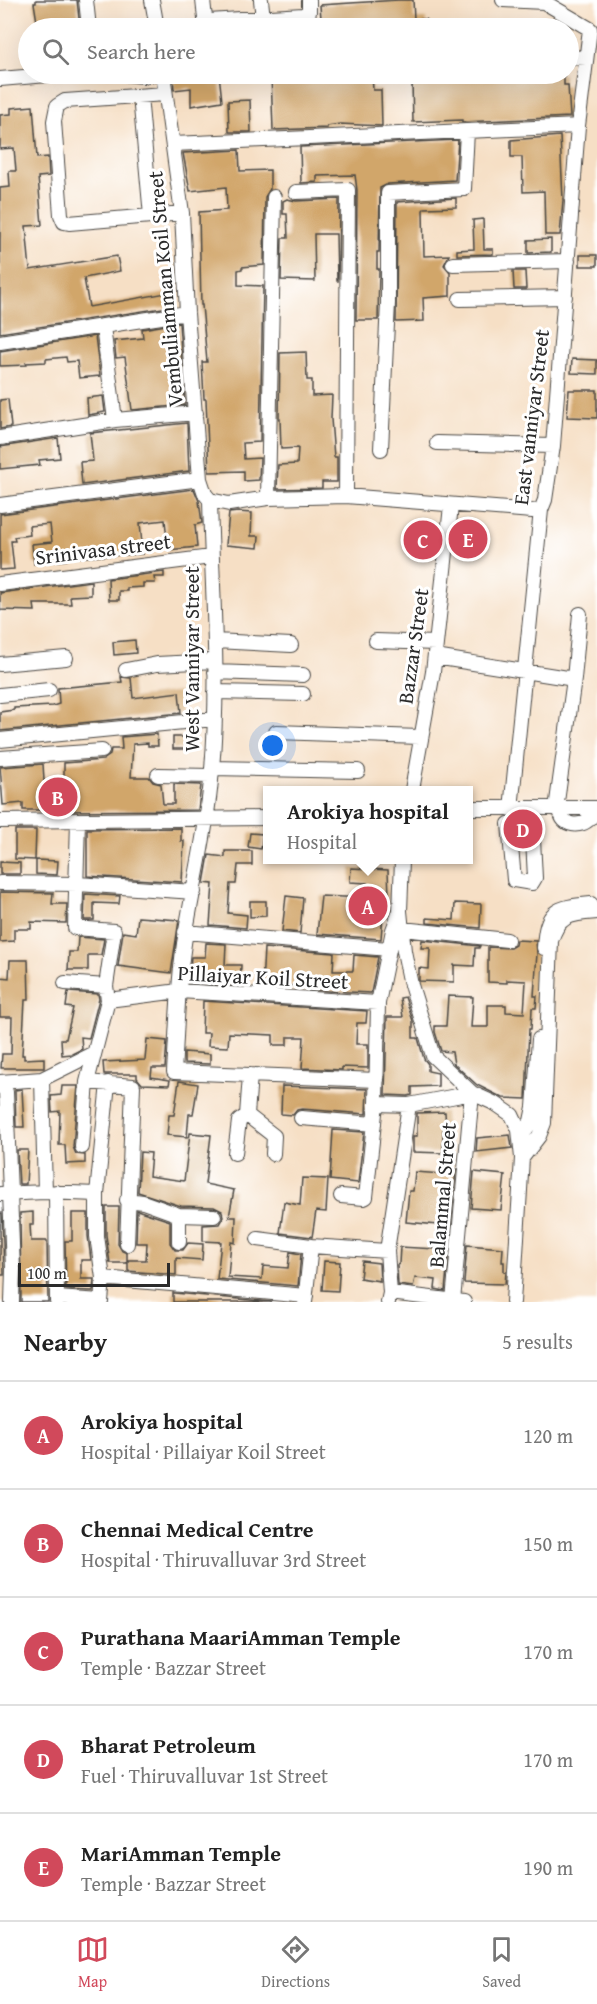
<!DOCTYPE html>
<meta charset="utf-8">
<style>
:root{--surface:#fff;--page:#f2f2f2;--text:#222;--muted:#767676;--line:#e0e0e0;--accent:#d1495b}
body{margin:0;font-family:"Gentium Book Plus",serif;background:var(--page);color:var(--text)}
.scale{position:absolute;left:18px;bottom:15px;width:152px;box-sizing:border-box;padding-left:6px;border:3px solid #2b2b2b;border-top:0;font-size:16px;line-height:21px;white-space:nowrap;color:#2b2b2b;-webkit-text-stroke:4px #fff;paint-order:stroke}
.you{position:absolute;left:273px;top:746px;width:21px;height:21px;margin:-15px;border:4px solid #fff;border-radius:50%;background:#1a73e8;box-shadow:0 0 0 9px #1a73e833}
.badge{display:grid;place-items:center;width:39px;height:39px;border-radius:50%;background:var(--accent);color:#fff;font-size:20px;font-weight:700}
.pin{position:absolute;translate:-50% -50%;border:3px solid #fff;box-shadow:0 2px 6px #0006}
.popup{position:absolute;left:263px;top:786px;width:210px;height:78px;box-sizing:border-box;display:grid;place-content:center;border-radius:0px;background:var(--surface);filter:drop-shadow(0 2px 4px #0005);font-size:20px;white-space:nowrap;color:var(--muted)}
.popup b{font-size:22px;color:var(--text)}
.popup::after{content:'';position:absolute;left:50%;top:100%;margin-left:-12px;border:12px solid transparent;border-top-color:var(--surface)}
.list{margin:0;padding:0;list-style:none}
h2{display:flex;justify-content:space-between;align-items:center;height:78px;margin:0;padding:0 24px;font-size:26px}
h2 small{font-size:20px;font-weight:400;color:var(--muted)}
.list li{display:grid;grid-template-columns:39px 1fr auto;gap:18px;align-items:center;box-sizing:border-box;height:108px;padding:0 24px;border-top:2px solid var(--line)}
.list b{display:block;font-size:22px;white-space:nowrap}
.list p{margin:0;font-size:20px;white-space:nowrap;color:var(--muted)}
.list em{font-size:20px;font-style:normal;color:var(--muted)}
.icon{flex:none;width:33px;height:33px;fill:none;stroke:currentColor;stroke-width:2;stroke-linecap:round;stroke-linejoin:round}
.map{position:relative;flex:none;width:597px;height:1302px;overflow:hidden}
.search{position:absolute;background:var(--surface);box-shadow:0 6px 24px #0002;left:18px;right:18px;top:18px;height:66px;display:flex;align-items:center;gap:15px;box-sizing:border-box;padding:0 21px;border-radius:33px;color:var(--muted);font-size:22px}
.sheet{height:618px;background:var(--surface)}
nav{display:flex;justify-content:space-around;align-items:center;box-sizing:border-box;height:84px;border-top:2px solid var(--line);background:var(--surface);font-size:16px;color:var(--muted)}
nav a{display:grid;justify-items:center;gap:3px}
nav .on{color:var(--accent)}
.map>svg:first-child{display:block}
.building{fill:#d1a66b}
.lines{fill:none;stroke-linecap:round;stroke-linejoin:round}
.minor-casing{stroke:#494642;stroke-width:16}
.minor{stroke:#fff;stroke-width:14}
.labels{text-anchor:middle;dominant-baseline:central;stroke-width:6;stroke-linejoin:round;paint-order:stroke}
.street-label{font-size:21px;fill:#2b2b2b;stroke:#fff}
</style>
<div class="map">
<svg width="597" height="1302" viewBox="0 0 597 1302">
<rect width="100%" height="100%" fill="#fff"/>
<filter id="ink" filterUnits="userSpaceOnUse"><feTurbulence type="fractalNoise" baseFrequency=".0167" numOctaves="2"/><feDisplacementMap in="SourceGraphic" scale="12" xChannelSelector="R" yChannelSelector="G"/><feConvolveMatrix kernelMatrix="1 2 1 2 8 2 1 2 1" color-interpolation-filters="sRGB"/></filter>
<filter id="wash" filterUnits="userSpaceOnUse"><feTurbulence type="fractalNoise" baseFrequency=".008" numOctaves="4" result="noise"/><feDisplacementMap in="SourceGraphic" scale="24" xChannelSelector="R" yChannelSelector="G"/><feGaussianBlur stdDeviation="1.35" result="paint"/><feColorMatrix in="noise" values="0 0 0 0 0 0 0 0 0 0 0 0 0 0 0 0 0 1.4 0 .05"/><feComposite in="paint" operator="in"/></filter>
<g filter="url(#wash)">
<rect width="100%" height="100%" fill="#f6dfc5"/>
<g id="blocks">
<path class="building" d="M36 0H77L80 28H38L34 3H36Z
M398 0H413L414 19H426V28H326L325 19H321L320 5Z
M198 74 199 76 219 74 222 101 191 106V88L174 90 173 77Z
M271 74H372L373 90H381L382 126 340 124 327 126V128L273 130Z
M406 74H564V85H568L570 117 462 122V120L413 122 412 83H406Z
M250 100 251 132H229L228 101Z
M33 106 37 158 48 157 49 176 38 177 42 225 26 226 30 270 117 256 120 271 84 278 89 307 166 293 169 307 0 333V188L10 187 9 171H16L14 148 0 149V115L11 114V108Z
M560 136 563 200 560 235H545L544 191 523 192 522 157H511V140Z
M458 140 455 180 388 184 380 188 379 252H377V269H379L378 320H356L357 190 355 175 317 176V182L301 183 300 147Z
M239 150 240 171 270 170V189L265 197 264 265 242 267V269L238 270V285L263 286 260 442 243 443 244 459 260 458 259 480 244 481V471L209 472 206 399H204L202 362H207L202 305H201L199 212 227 210 226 187 190 191 183 153Z
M456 198V207L425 208 423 210 424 256 449 255 444 265 450 272V296L423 298 424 321 396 322 397 202Z
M287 199 296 201 339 199 338 281H337L336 234H314L315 281 281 280 282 238H288L287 214H283V201Z
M483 219 484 249H493V254L457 255V250L474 249 473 220Z
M551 239V252L528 253V240Z
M580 255H597V266H580Z
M513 271H525L526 289H514Z
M179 323 185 405 132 410 125 357 116 358 114 341 143 338 142 329Z
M95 336 100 376 79 378 77 361 67 362 66 357 46 359V362L26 363 27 365 0 366V351Z
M306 352 307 380H312V396L332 395 331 419 334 457H337V482H322V488L277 489 278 465 297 464 298 448 281 449 280 419H279L280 353Z
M572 359 597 360V374L571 373Z
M569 390H597V418L567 417Z
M103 396 105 412 88 415 87 398Z
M8 399 11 427 0 429V400Z
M187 423 189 471 82 485 80 462 93 461 90 433Z
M58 438 60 458 39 460 40 465 0 469V447Z
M194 489 199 501 202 523 195 525 197 547 168 550 165 520 148 522 140 523 143 554 67 558V560L34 564 32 544 52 542 50 524 29 526 30 535 14 537 15 541H11L14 569 0 570V514Z
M238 512 252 513 251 536H259L258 548 226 545 229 513Z
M164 572V577H154L155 583H143V587L127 588V591H119V600H109L108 579Z
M91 581V595L70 596 71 604H34L35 611 0 610V593Z
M135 640 136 653 114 655 113 642Z
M121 677 131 678 133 698 179 692 181 713 0 731V712L14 710V708L53 706 59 704 58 688 122 682Z
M157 734 158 746H148V743L133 744 131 777H149L153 782 161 784 163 804H174V784L201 785 198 810 47 811V810H23V803L3 805 0 767 43 764 44 781H64V763L103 760 110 755 111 749H122L121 737Z
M173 737H196V749H173Z
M181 828V841H184L182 882 87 876V829Z
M15 830H36L35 860 15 859Z
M250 833 263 834 261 849 248 847Z
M225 851H252V865H238L236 884H230L228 913 247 915 246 928 210 925 213 884 204 883 209 855 225 857Z
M36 860 58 861 57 875 36 874Z
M0 862 20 863V874H0Z
M351 868 388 870 389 897H387L386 914H383L381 939 317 934 321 896 366 898 367 883 350 882Z
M0 892 53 893 52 904H67L66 923 31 922V929H14V941L0 942Z
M85 894 120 896 119 904 94 903V920H84Z
M286 896 303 898 300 933 282 931Z
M250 901H266V916L250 917Z
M455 903 481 904 480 928 427 923V918L454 920Z
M138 917 179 920 171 973 118 966 123 932 136 934Z
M78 937 104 939 101 955H88V970H68L69 952H77Z
M422 940 480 946 479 948H475L474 966 454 965V982L419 981V968L429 969 430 948H421Z
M516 940 536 941 537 953 534 996H537L536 1008H532L531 1029H529L526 1099 503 1098 477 1085 454 1064 452 1052 441 1051 435 1032V1026H446L448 996 473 997 471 1027H488V1005H506V1012L524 1013 526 981 507 980V983L488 982V947L510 948 515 945Z
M206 943 226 944 225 965H241L240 986 189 983 191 957H205Z
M264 948 334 953 333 971H353L354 955 378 957 371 993 308 990V987L279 985V988L262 987Z
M10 960H28L29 1000H25L22 1055H24V1059L44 1058V1068H1L2 1054H11L12 1017H0V977L9 978Z
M68 992 98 994 99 999 89 1038 81 1037 82 1049 72 1054 62 1055 61 1039H66L73 1008 66 1007Z
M405 997 413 1021V1038H418L424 1059 428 1064V1071L438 1073V1086L412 1087V1095L408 1096 385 1095 387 1017H403L400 998Z
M203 1001 367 1011 366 1023H357L356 1044H368V1068L342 1067V1070L302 1068 304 1037H287V1045H273V1035L229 1033 228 1047 208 1046 209 1033H202Z
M147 1039 167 1041 165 1068H152L151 1077 170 1080 169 1085 142 1084 137 1078V1074H104L103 1062 145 1060Z
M184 1052 210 1054V1064L184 1063Z
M179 1081 198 1084 193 1114H189L187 1137 167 1135 169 1115H174Z
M62 1086H78L73 1147 76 1154 85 1155V1163L66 1164 65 1145H59L60 1111 52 1112 51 1096 61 1095Z
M282 1086 367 1089 366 1114 302 1109 297 1110 293 1115 281 1114Z
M22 1089 24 1127H16L15 1090Z
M445 1112 446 1130H443V1153L413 1152V1136H417V1113Z
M333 1130 364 1132 358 1183 330 1180Z
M190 1133 211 1135 205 1184 234 1190 229 1217H236L235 1243 231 1242 228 1277 262 1279 263 1266 288 1268 290 1252 301 1254 298 1286 217 1279 221 1242 203 1241V1225L219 1224 223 1217 222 1211 214 1207 181 1206 138 1192 140 1152 151 1153 149 1176 184 1181Z
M510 1135 512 1148 476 1152 477 1138Z
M17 1150H28L26 1184H19Z
M443 1168 456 1169 445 1291 435 1289 436 1280 415 1278 413 1287 398 1285 397 1265 399 1264 400 1247 436 1249 438 1225 406 1222 409 1191H413L415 1172 443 1174Z
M474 1172 505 1175 501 1210 471 1208Z
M302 1178 328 1179 326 1212 316 1211 312 1237 280 1233 284 1202 300 1205Z
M106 1207H119L118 1244 122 1251 127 1253V1263H110L106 1235Z
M137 1210 170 1221V1243L175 1250H183L188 1243 203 1244 202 1260 176 1258V1275L128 1271V1260H146L147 1243H136Z
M33 1212V1225H30L31 1241H47L48 1302H21L20 1213Z
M0 1213H2L4 1275H0Z
M72 1213H88V1236L91 1260H81V1279H94L93 1291 66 1290 65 1241H72Z
M467 1245 503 1248 502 1262H504V1272H506L505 1284 464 1283Z
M324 1261 340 1262 338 1291 322 1290Z
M362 1261 379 1263 380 1281 360 1278Z
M173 1293H174L272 1302H173Z"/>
</g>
</g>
<g filter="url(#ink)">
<use href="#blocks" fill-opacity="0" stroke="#494642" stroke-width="1.5"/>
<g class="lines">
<defs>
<path id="minor" d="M86 0 89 28
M152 0 157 28
M203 0 205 19 209 21 303 15 309 12V0
M261 0 263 18
M503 0 544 2
M544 0V2L590 29
M568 57 586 58
M125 74 144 76 154 74
M163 74 182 213 187 313 200 479 205 494 210 500
M0 79 60 74
M140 96 151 216 69 223 64 222 61 215 54 121 57 106 65 101 165 94
M173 144 578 126
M296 192 348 190 346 496
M151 216 182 213
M453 264 568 261
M460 299 565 297
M103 327 115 420
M0 342 187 313
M0 438 115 420 196 413
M437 443 553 446
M381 449 388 303V193L464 189 467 131
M268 498 274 197
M210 500C212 589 220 679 212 769 208 824 195 877 186 931 178 977 177 1025 174 1072L377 1080
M210 500 229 504 268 498 346 496 532 511 541 510
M0 505 200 479
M0 584 211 557
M215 641 291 645
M376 641 436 643
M435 657 574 679 580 614
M0 664 66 658
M126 670 157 664 215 661
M215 672 303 675
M215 692 303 694
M0 695 49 690
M276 732 420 737
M0 740 214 719
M0 758 102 751
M212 768 358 771
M158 775 211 776
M412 790 433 672 451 506
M469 808H597
M511 809 541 510 545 500 553 446 578 126 590 29
M556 809 574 679
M561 809C559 824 577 829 588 820 592 818 594 812 596 808
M78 820 75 928 114 931 106 986 108 1000
M0 821 268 818
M509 824 514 880 532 883 535 878 532 820
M402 860 400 911 404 951 411 985 433 1056 472 1093 496 1104 512 1115 519 1130 522 1158 513 1302
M0 883 78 884 194 892
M402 929 507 940
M185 932 389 949
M544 948C546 911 554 907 591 904
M65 983 106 986
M378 1003 376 1104 409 1105 472 1093 453 1301
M42 1079 45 1192
M0 1082 42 1079 94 1053
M0 1084 6 1092 13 1269 12 1302
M247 1115 274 1136 273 1154
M301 1118 374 1124
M520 1139 531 1121 534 1107 539 1039
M82 1147 87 1082
M235 1153 239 1121 247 1115 250 1075
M522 1158 539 1136 544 1123 551 941C559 914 571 914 597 912
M56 1192 57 1302
M0 1194 45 1192 97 1194
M341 1196 364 1198 366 1197 376 1104
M127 1200 143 1202 179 1215 214 1216
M258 1239 311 1246
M179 1242V1215
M127 1244 133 1086 87 1082 108 1000 179 991 378 1003 393 930 400 911
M103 1278 306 1296
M390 1293 464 1302
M57 1298 101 1301
M101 1302 103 1278 97 1236V1194L108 1083
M305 1302 311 1246 387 1251
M388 1302 390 1293 387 1251 409 1105"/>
</defs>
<use href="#minor" class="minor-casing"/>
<use href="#minor" class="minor"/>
</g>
</g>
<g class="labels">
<g class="street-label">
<text transform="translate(165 289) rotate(-95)">Vembuliamman Koil Street</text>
<text transform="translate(531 417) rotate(-83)">East vanniyar Street</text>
<text transform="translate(103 549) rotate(-7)">Srinivasa street</text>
<text transform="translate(413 646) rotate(-82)">Bazzar Street</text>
<text transform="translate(191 659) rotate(-90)">West Vanniyar Street</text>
<text transform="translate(263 977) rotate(3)">Pillaiyar Koil Street</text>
<text transform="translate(442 1195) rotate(-85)">Balammal Street</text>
</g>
</g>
</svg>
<div class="scale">100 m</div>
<div class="you"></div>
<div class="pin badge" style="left:368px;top:906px">A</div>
<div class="popup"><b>Arokiya hospital</b>Hospital</div>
<div class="pin badge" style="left:58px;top:797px">B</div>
<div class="pin badge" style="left:423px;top:540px">C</div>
<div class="pin badge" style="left:523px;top:829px">D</div>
<div class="pin badge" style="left:468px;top:539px">E</div>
<div class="search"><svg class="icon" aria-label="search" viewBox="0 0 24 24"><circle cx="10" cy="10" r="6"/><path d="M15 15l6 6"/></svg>Search here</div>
</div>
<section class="sheet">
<h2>Nearby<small>5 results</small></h2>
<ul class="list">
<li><span class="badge">A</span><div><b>Arokiya hospital</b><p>Hospital · Pillaiyar Koil Street</p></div><em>120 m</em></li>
<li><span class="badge">B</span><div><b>Chennai Medical Centre</b><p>Hospital · Thiruvalluvar 3rd Street</p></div><em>150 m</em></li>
<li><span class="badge">C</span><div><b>Purathana MaariAmman Temple</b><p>Temple · Bazzar Street</p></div><em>170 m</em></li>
<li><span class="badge">D</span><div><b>Bharat Petroleum</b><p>Fuel · Thiruvalluvar 1st Street</p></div><em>170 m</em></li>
<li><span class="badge">E</span><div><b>MariAmman Temple</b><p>Temple · Bazzar Street</p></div><em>190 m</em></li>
</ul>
</section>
<nav>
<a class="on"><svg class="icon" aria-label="map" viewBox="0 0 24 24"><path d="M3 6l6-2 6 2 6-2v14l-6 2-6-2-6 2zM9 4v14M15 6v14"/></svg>Map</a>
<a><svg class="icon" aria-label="directions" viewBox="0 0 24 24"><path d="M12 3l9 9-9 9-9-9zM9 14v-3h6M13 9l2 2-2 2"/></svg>Directions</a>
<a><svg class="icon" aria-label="saved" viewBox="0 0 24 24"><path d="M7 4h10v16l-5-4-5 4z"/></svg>Saved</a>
</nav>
